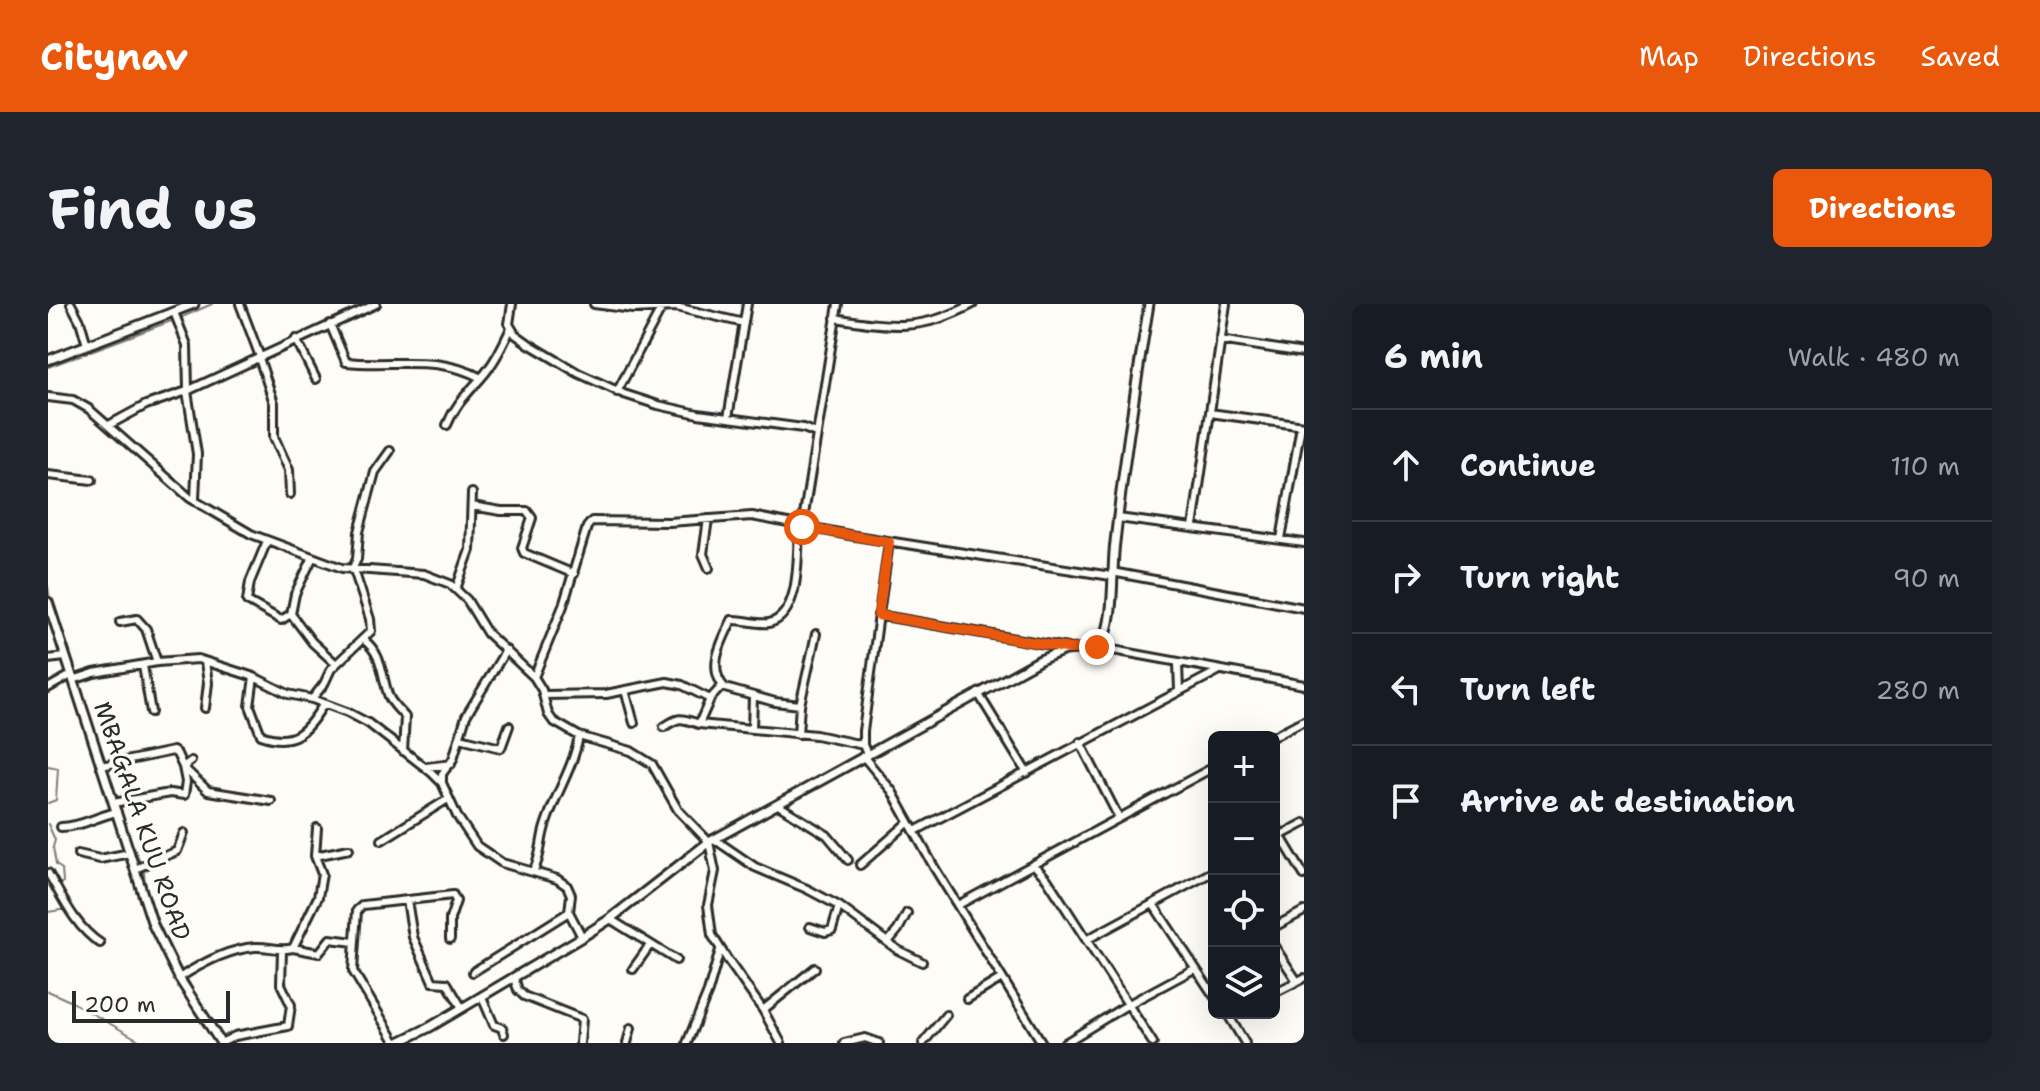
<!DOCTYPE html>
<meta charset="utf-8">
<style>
:root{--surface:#171b24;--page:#20242c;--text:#f1f3f6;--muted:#9ea1a6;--line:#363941;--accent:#ea580c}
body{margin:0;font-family:"Shantell Sans",sans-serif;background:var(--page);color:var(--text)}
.controls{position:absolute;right:24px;bottom:24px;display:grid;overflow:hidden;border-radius:12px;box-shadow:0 8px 32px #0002}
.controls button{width:72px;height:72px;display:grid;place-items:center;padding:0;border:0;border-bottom:2px solid var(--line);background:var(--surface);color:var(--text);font:40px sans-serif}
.scale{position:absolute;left:24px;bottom:20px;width:158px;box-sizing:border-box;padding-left:8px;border:4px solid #2b2b2b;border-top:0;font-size:22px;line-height:28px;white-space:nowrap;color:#2b2b2b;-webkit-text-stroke:6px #fdfcf7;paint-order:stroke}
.stop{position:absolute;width:24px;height:24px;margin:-18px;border:6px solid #ea580c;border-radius:50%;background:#fff}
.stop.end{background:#ea580c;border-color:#fff;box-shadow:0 2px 8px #0008}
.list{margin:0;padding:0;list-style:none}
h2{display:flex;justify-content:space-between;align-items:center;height:104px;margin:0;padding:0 32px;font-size:34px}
h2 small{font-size:26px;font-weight:400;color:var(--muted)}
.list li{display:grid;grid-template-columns:52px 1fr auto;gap:24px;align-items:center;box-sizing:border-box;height:112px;padding:0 32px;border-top:2px solid var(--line)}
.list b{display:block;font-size:30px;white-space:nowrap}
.list em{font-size:26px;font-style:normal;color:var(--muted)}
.icon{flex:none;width:44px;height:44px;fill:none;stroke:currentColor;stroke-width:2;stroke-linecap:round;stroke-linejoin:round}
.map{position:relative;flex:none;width:1256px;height:739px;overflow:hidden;border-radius:12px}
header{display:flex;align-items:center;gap:48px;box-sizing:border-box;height:112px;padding:0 40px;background:var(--accent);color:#fff}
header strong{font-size:38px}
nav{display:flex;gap:44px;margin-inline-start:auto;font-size:28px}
.intro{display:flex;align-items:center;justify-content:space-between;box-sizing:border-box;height:192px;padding:0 48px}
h1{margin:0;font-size:56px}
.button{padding:20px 36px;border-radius:12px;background:var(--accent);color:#fff;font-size:28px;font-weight:700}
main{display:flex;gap:48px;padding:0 48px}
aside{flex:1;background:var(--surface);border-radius:12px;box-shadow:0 8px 32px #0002}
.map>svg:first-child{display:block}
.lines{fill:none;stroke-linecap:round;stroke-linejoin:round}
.stream{stroke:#7e7d7b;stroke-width:2}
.minor-casing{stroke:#2b2b2b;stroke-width:12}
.tertiary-casing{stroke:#2b2b2b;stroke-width:13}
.minor{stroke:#fdfcf7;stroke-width:6}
.tertiary{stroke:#fdfcf7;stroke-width:7}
.route{stroke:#ea580c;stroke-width:10}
.labels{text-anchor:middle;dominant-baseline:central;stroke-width:7;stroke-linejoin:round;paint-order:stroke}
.street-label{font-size:24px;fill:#2b2b2b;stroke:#fdfcf7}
</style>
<header>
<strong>Citynav</strong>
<nav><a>Map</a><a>Directions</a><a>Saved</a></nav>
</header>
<div class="intro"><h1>Find us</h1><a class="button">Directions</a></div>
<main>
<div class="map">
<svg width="1256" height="739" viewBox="0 0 1256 739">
<rect width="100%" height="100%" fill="#fdfcf7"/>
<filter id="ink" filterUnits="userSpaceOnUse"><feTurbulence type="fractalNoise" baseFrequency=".0125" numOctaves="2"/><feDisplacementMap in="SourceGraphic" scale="16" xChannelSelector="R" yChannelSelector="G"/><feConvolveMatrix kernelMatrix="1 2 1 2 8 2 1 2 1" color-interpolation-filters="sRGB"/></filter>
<g filter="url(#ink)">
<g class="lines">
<path class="stream" d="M132 14 164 0
M0 63 126 16
M0 282 2 296
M9 338 13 351
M0 462 10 464 8 496 0 499
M58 464 68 496
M71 502 78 528 93 559
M0 520 7 536 5 543 8 561 14 565 15 578 10 581
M96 565C95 594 121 641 134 668
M0 608 19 605
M139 675 153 701 176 735
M0 687 24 698 96 739"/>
<defs>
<path id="minor" d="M23 0 32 17 39 41
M192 0 212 53
M464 0 461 20 467 30 481 40 530 69 576 90 610 101 650 110 755 124 768 129
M546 0 585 5 628 3 696 19
M126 8 139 41 140 86
M787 14C843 23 873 28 925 0
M282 20 298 58C345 63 389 50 433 74
M248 35 268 75
M1172 36 1256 49
M211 54 226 99V133L241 166 242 190
M139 87 149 150 147 195
M569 88 614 3
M0 93 25 96 41 105 142 194 203 230 294 264 376 270 402 280 419 296 439 329 486 373 494 386 500 410 505 417 531 432 583 447 604 460 630 506 661 538 667 567 660 601 664 631 679 655 715 706 733 739
M1162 109 1256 122
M680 114 699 0
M61 121 98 101 139 87 328 0
M399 121C407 101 419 90 433 74 446 60 455 41 463 24
M0 171 44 176
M424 202 453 207H479L484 214 474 244 476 249 526 270
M1070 214 1256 239
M660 215 655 250 661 264
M751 223C749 248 754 311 721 319 709 321 696 315 684 316 674 337 658 364 677 384L727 398 752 401
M754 223 790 0
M1145 223 1178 0
M1233 235 1253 122
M219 237 202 278 199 297 233 316 243 310
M264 255 247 290 243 310 264 338 288 360
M304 266 309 255 311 228 327 168 342 147
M1064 268 1256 304
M408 285 422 246 424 189
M830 311 1020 344
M72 318 89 315 98 325 109 358
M316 336C336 352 333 372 341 393 345 401 352 407 357 413L355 447
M1049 343 1256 381
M0 355 17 353
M157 358 160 379 157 404
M1130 360 1131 387
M95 362 103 408
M206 373 202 402 213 431C246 443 259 427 275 401
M486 373 515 302 539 223 544 217 621 218 704 212 801 231 1063 272
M25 376 46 369 109 358 150 355 206 373 240 390 264 395 299 408 320 419 383 468 394 479 409 512 429 542 454 559 509 575 519 582 523 591 521 608 534 633
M0 384 23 371
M577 386 586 419
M930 389 979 469
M495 391 558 390 619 378 634 381 662 395
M264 395 276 380 283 365 323 327 322 315 306 266
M651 420 662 395 674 382
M616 423C632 412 633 414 651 420L768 431 815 441
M704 425 705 393
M750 430 752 401 768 330
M1224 433 1256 416
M412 434 453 444 461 422
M1032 438 1071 514
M819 450 815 441V427L841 238
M815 452 844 487 886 563 994 739
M53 462 125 447 129 450 135 463 160 487 223 497
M378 463 403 460
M394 479V470L405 455 418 412 458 346
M65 499 122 489 136 491 138 478 135 463 143 457
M730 501 779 531 800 556
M1226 515 1232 531 1256 571
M13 523C33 523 49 512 69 508
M867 527 1170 367
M666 535 707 563 759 585 791 602 850 646 874 658
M1226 535 1256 519
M334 536 400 495
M30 550 52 555 82 549
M267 552 301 545
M812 561 861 518
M986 561 999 575 1105 739
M87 565 129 547 136 529
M485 568C493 553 492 541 496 526 505 493 525 466 531 432
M0 569C14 593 28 624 52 639
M359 596 365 633 385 678 399 679 414 704
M1105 600 1166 692
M910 601 1166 463
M562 615 628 656
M762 623 777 628 784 626 791 602
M1226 623 1256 607
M1038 636 1166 567
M840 638 850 626 859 609
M1226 642 1249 677
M245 644 271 649 282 635 306 638
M585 665 602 641
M425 668 521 608
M131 674C154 659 180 645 207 643 221 642 232 648 245 644L270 593 274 570 267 552 269 524
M466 674 470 686 476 692 534 715 532 739
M1226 689 1256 674
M434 693 446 721 454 724 456 730
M919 695 954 674
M715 706 767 664
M1179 709 1197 739
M173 739 187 732 240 722 243 701 233 680 234 647
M348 739 305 667 309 606 315 601 405 591 408 597 402 615V635
M579 739 583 724
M639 739 660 688 672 646
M796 739 817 734 831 739
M875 739 898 711
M1017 739 1079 701 1146 665"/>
<path id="tertiary" d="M0 56 146 0
M0 298 105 621 131 674 173 739
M349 739 382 723 534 633 562 615 661 538 992 356 1017 346 1043 344 1053 341C1068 317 1063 266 1067 238 1076 158 1088 79 1101 0"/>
</defs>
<use href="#minor" class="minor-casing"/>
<use href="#tertiary" class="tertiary-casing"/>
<use href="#minor" class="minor"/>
<use href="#tertiary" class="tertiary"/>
</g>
</g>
<g class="lines" filter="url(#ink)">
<path class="route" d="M754 223 841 238 830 311 1023 345 1049 343"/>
</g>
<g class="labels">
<g class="street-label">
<text transform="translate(94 517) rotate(71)">MBAGALA KUU ROAD</text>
</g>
</g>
</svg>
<div class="controls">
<button>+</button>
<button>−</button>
<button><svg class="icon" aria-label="locate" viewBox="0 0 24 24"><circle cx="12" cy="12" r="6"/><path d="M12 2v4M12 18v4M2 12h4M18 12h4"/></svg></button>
<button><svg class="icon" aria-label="layers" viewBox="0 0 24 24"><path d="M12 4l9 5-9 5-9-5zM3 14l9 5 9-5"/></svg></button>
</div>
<div class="scale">200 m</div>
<div class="stop" style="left:754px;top:223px"></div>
<div class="stop end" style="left:1049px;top:343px"></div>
</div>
<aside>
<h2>6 min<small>Walk · 480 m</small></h2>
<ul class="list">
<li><svg class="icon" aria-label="ahead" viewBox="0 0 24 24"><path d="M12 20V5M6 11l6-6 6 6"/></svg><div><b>Continue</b></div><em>110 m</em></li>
<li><svg class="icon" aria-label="right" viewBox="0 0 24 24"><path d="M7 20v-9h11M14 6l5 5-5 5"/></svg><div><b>Turn right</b></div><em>90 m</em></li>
<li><svg class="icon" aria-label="left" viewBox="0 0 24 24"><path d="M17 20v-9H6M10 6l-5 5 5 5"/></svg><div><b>Turn left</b></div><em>280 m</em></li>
<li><svg class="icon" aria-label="arrive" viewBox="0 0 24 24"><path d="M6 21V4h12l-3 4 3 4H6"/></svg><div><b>Arrive at destination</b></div></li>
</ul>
</aside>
</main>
